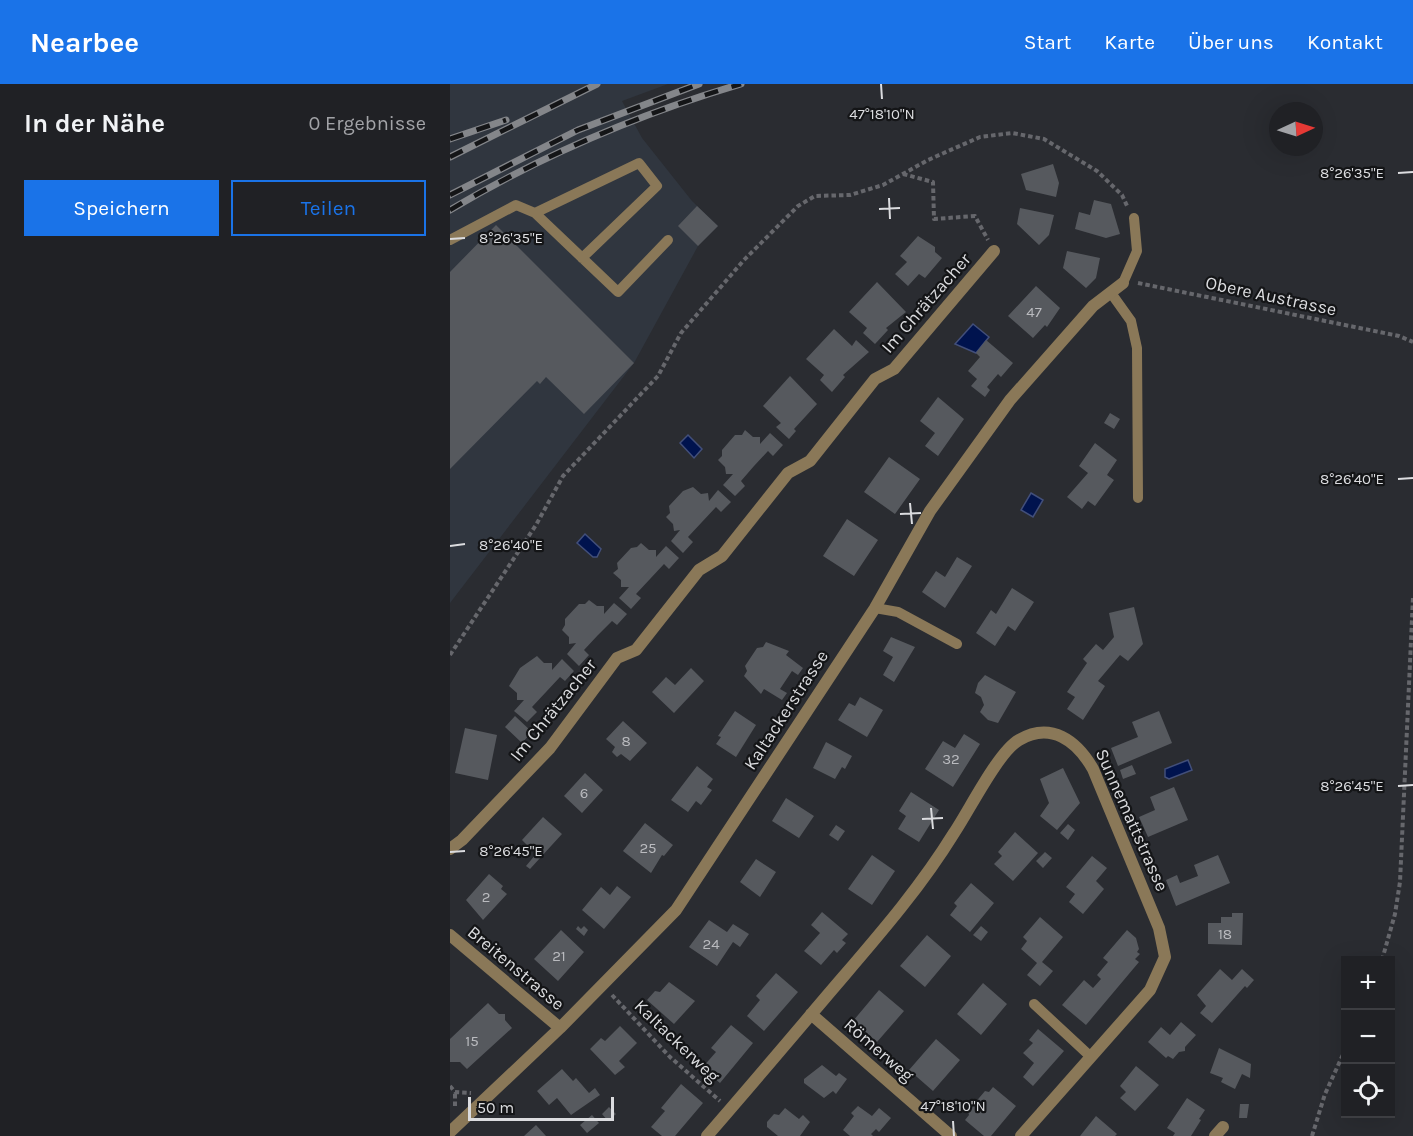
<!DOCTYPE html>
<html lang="de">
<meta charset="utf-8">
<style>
:root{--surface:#202125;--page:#2d2e32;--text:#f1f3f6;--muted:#a2a3a7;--line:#3d3e42;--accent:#1a73e8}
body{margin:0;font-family:Karla,sans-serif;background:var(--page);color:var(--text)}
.controls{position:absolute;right:18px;bottom:18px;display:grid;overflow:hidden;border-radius:0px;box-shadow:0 6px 24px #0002}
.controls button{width:54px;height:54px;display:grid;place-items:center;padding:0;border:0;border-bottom:2px solid var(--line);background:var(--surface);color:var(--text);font:30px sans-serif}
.compass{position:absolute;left:819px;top:18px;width:54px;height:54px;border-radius:50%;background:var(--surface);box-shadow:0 6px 24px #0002;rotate:86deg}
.scale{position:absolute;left:18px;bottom:15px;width:146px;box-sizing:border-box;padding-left:6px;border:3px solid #dbdcdf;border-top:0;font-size:16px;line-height:21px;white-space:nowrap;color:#dbdcdf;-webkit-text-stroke:4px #141517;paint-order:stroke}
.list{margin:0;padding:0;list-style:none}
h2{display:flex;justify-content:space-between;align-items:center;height:78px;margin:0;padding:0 24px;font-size:26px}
h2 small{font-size:20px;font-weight:400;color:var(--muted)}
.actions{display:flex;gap:12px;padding:18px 24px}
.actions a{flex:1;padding:14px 0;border:2px solid var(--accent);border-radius:0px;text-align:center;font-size:21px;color:var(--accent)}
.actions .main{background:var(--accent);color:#fff}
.icon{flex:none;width:33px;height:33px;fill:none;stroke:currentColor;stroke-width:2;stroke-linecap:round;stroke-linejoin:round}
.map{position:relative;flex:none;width:963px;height:1052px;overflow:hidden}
header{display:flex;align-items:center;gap:36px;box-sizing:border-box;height:84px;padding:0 30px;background:var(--accent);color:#fff}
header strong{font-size:28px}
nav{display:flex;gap:33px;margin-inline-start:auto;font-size:21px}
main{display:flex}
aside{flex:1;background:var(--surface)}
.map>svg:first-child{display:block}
.built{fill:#30363f}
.water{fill:#00134e;stroke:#424f7a;stroke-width:1.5}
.building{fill:#56595e}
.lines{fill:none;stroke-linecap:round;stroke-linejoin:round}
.path{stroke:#66676c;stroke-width:4;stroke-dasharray:4.5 3;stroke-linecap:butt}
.lane{stroke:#8a7858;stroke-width:10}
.street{stroke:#8a7858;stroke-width:12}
.rail-casing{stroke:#84868a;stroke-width:7}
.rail{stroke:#141517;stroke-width:4.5;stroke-dasharray:14;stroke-linecap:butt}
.ticks{fill:none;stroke:#dbdcdf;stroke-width:2}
.labels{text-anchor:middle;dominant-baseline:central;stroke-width:4.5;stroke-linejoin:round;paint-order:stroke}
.number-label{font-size:15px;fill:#babbbf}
.street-label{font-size:18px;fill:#dbdcdf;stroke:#141517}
.ticks-label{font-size:15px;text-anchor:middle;fill:#dbdcdf;stroke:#141517;stroke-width:4.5;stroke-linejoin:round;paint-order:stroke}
</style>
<header>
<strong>Nearbee</strong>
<nav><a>Start</a><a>Karte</a><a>Über uns</a><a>Kontakt</a></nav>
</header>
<main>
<aside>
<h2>In der Nähe<small>0 Ergebnisse</small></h2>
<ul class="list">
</ul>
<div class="actions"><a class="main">Speichern</a><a>Teilen</a></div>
</aside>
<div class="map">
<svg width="963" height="1052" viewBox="0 0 963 1052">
<rect width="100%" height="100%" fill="#2a2c31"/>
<path class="built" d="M0 0H218L172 17 192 54 242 117 268 142 248 162 184 279 0 519Z"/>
<path class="water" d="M523 240 539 253 526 269 505 260Z
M238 351 252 365 244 374 230 359Z
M581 409 593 416 583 433 571 426Z
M135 450 151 465 147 473H143L127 459Z
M738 676 742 686 719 695 715 693V685Z"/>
<path class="building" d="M603 80 609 99 606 113 576 106 571 90Z
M644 116 661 120 670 150 656 154 625 145 629 128 640 131Z
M247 122 268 142 248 162 228 142Z
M570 124 604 131 599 151 589 161 567 140Z
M46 141 184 279 134 330 96 293 90 300 87 297 0 385V188Z
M468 152 485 163V168L492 174 475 194 469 190 458 202 445 190 457 178 450 172Z
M617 167 650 174 646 194 636 204 613 184Z
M427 198 456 228 436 244 438 246 425 260 413 249 417 244 399 228Z
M586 202 610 224 597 243 595 241 583 254 558 232Z
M384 245 402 262 406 256 419 268 393 291 395 293 382 308 370 296 374 291 356 275Z
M536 256 563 279 551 293 548 290 537 303 540 306 535 313 521 302 527 295 518 287 530 273 526 269Z
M340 292 367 320 344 345 346 347 339 355 326 343 331 339 313 322Z
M488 313 514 335 488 372 475 362 485 349 470 337Z
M660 329 670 335 664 345 654 339Z
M295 346 303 353H310V360L320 349 333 361 323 372 318 367 304 382 291 397 295 402 285 412 273 401 283 390H276L275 383 268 376 272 372V366L285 351H292Z
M645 359 667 376 657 391 664 396 645 422 638 417 632 425 617 413 638 389 629 382Z
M439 373 470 395 445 430 414 408Z
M243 403 251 410 258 409 259 417 268 406 281 418 271 428 266 423 238 453 243 458 233 469 221 457 230 446 224 447 223 440 216 433 220 429 219 422 233 407Z
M397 435 428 456 404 492 373 472Z
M191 459 199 466H206V473L216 462 229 474 219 485 214 480 186 510 191 514 181 525 169 514 179 503H171V496L163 489 168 485 167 479 181 464 187 463Z
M507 473 522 482 495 524 472 508 486 487 495 493Z
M562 504 584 518 565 547 558 542 545 562 526 549 541 526 546 530Z
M139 516 147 522H154V530L164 519 177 530 167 541 162 537 148 551 134 566 139 571 129 582 117 570 126 559 119 560V553L112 546 115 541V535L129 520H135Z
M684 523 693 560 678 577 670 571 648 597 655 602 633 636 617 625 625 613 617 608 637 579 633 575 646 560 653 566 664 553 659 529Z
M441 553 465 563 444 598 433 591 443 573 433 567Z
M316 558 339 567 336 571 353 584 348 591 342 587 330 605 337 609 332 616 314 605 311 610 294 592 297 587 295 582 307 564 313 563Z
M87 572 94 579H102V586L112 575 124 587 115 597 110 593 82 623 87 628 77 638 64 627 74 616H67V609L59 602 70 584Z
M241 584 254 597 224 629 202 608 216 593 225 601Z
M535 591 566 608 548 639 538 636 530 628 534 621 531 613 525 609 528 599Z
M410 613 433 626 417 653 388 636 399 619 405 622Z
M285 627 306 641 286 673 266 660 271 653 268 652Z
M709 627 722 659 668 682 661 664 688 653 682 638Z
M65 632 82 648 72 659 55 643Z
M173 637 197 659 180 677 171 670 167 673 162 668 165 663 156 655Z
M15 644 47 651 38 696 5 689Z
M514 650 530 660 503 703 475 685 493 657 505 664Z
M376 658 402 672 395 685 392 683 385 695 363 684Z
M682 681 686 690 673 695 670 686Z
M247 682 263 695 257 703 262 706 251 721 246 717 238 728 221 716Z
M613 684 630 719 607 746 590 732 599 719 590 695Z
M135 689 153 706 132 729 114 712Z
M724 703 738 736 698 753 689 733 705 726 700 713Z
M461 708 489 726 469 758 448 745 456 732 449 727Z
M336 714 364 732 349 754 322 737Z
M93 733 112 750 80 785 76 782 86 770 72 756Z
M195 739 223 761 214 772 212 771 201 789 173 767Z
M618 740 625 746 618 756 610 749Z
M386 741 395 747 388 757 379 751Z
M565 748 588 769 563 797 544 780 552 772 548 768Z
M595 768 602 774 593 784 586 777Z
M422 771 445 787 422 821 398 805Z
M768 771 780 799 726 822 716 796 727 791 730 799 748 792 744 781Z
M642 772 657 784 646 797 654 805 633 830 619 818 625 810 616 803Z
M306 775 326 788 310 813 290 798Z
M39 790 53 802 51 805 57 810 33 836 16 816Z
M521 799 544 819 520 848 500 831 507 822 504 819Z
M167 802 181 813 154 845 132 826 151 803 160 811Z
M372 828 398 850 392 856 396 859 387 869 384 866 371 881 354 867 370 849 361 841Z
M782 829H793L792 861 758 860V839H771V833H782Z
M590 833 613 853 592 878 603 887 590 902 577 891 587 879 571 865 577 857 573 853Z
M259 836 277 848 283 840 299 850 290 863 283 858 267 882 239 863Z
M128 842 131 845 134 842 138 846 134 852 126 845Z
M531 842 538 848 531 857 523 851Z
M111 846 134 868 108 897 84 875Z
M677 846 686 854 689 865 687 868 690 870 685 875 689 878 636 941 612 921 634 896 643 904 651 895 647 891 658 878 653 874Z
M477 851 501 872 475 903 450 882Z
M770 885 782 896 792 885 804 896 797 904 795 902 762 939 750 929 756 922 747 911Z
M326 889 348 908 314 947 297 932 310 916 306 912Z
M219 898 245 917 224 940 197 916 205 907 210 908Z
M533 899 557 920 531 951 507 930Z
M429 906 454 927 427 958 403 937Z
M38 919 49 930H55V936L62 944 17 985 10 978H0V955Z
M731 938 746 951 735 963V967L729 968 723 975 718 972 716 974 698 958 711 943 720 951Z
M281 941 303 959 270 999 252 984 266 968 261 964Z
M170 942 187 959 169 977 175 983 165 991 140 965 151 954 155 957Z
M588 945 614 967 583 1002 573 993 584 979 573 969 583 959 579 956Z
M486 955 510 976 483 1007 459 986Z
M769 964 801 980 800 994 792 990 785 1005 771 998 773 994 760 989Z
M372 981 386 992 389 989 397 995 386 1010 383 1007 374 1014 354 999V995Z
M686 982 709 1001 685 1027 670 1014 676 1008 670 1002Z
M112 985 123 997 126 994 139 1009 145 1004 150 1011 121 1031 107 1014 99 1021 87 1007Z
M231 1000 253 1019 225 1052H212L201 1043 215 1027 211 1024Z
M543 1003 566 1022 541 1052H534L515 1036 519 1031 518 1027 535 1007 539 1008Z
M737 1014 755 1026 749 1035 751 1036 741 1052H723L725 1049 717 1044Z
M790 1020H799L797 1034H789Z
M408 1022 422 1032 429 1024 441 1034 429 1048 426 1045 421 1050 423 1052H400L393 1046 404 1032 401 1029Z
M159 1023 166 1030 158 1037 152 1030Z
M335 1024 349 1035 353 1031 360 1038 350 1052H328L317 1043V1038L324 1030 329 1031Z
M142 1031 149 1039 137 1049 130 1041Z
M646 1032 667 1050 665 1052H630Z
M86 1041 96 1052H74Z"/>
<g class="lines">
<path class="path" d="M453 90 483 98 484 135 525 132 538 156
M688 199 949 252 963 258
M0 571 86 441 113 392 208 292 231 249 294 176 348 122 365 112 400 111 433 101 478 76 530 53 562 49 594 55 647 87 672 111 678 124
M932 876 945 830 950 798 963 513
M162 911 220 973 270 1017
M0 1002 5 1008 21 1009
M5 1022V1008
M862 1052 875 1010 896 964"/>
<path class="lane" d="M85 129 189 79 207 102 132 174
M0 156 66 121 85 129 168 208 218 156
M673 199 687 167 684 134
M661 209 681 237 687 264 688 414
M425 524 448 528 507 560
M584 920 641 973"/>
<path class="street" d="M0 765 12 756 100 664 167 574 186 566 249 486 272 472 338 389 360 377 425 295 444 285 544 167
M0 851 110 944
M361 930 501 1052
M0 1048 110 944 226 826 425 524 480 427 560 316 643 222 673 199
M257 1052C297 1006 336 960 375 914 421 860 467 809 504 749 519 727 548 668 569 656 601 637 627 657 643 685L709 844 715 873 700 906 571 1052
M765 1052 773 1043"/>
<defs>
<path id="rail" d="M0 55 56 36
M0 73 147 0
M0 111 128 46 249 0
M0 126C91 72 189 30 291 0"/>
</defs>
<use href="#rail" class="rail-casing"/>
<use href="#rail" class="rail"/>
</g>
<path class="ticks" d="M431 0 432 15M948 89 963 88M439 114 440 135M429 125 450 124M0 155 15 154M948 395 963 394M460 419 462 440M450 430 471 429M0 462 15 460M948 702 963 701M481 724 483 745M472 735 493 734M0 768 15 767M503 1037 504 1052"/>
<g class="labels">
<g class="number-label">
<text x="584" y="228">47</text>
<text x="176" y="657">8</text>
<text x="501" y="675">32</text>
<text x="134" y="709">6</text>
<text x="198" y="764">25</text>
<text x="36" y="813">2</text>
<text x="775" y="850">18</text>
<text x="261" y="860">24</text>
<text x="109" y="872">21</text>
<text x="22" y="957">15</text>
</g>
<g class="street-label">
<text transform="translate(821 212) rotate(12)">Obere Austrasse</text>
<text transform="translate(476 219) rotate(-49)">Im Chrätzacher</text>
<text transform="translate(103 626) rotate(-51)">Im Chrätzacher</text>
<text transform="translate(336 626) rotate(-57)">Kaltackerstrasse</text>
<text transform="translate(682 736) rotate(66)">Sunnemattstrasse</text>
<text transform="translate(66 884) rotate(40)">Breitenstrasse</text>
<text transform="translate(227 957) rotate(44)">Kaltackerweg</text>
<text transform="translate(429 966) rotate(41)">Römerweg</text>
</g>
</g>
<g class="ticks-label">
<text x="432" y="35">47°18'10"N</text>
<text x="902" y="94">8°26'35"E</text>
<text x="61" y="159">8°26'35"E</text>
<text x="902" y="400">8°26'40"E</text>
<text x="61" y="466">8°26'40"E</text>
<text x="902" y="707">8°26'45"E</text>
<text x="61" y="772">8°26'45"E</text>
<text x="503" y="1027">47°18'10"N</text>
</g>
</svg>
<div class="controls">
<button>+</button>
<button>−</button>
<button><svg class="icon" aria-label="locate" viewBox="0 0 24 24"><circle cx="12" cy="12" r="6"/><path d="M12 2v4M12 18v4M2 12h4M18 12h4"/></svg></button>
</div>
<svg class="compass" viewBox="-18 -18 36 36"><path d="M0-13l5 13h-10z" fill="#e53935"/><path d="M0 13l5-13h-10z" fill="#a2a3a7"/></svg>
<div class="scale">50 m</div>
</div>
</main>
